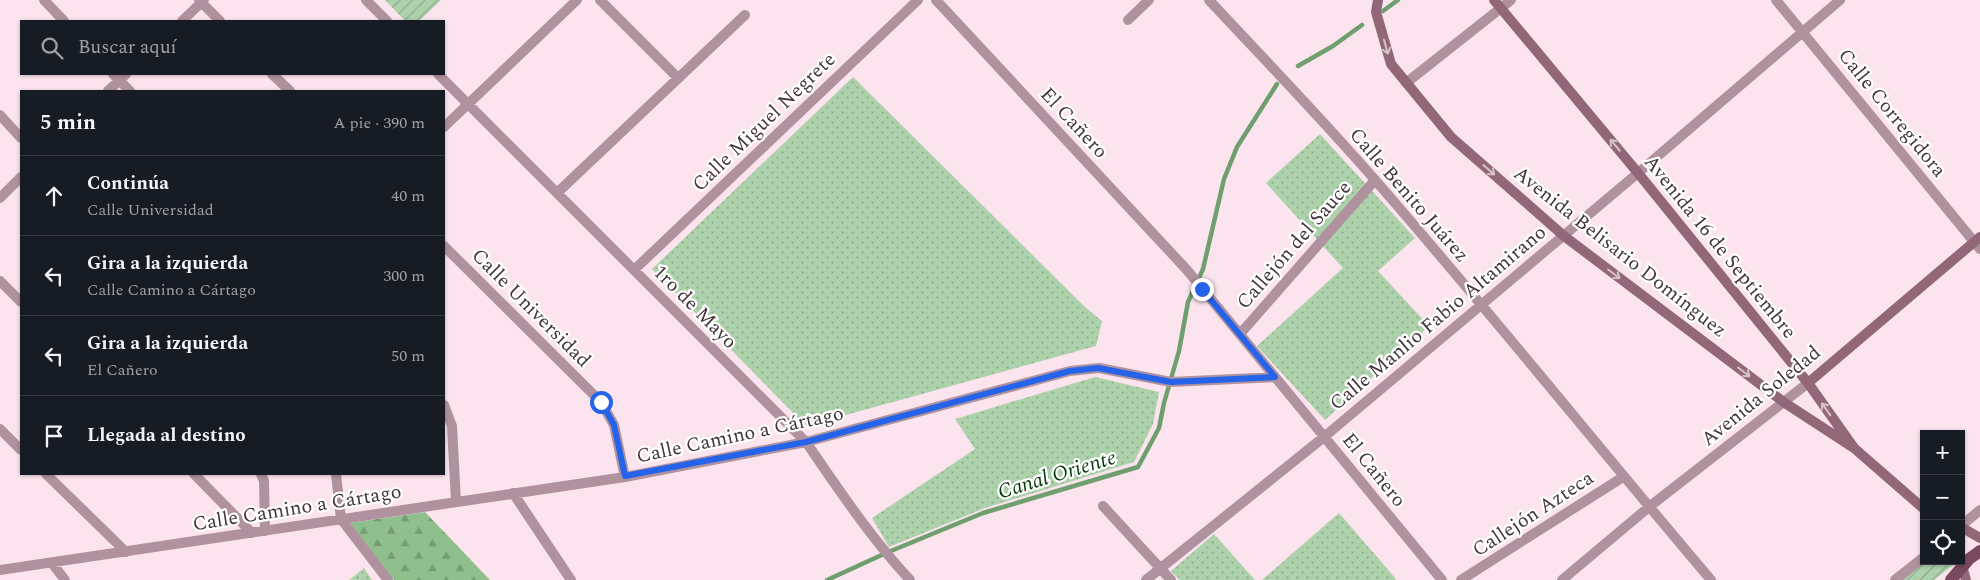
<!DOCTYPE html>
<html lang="es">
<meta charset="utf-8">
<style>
:root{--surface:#171b24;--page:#242831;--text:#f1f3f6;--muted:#9ea1a6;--line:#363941}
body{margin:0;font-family:Spectral,serif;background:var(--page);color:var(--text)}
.controls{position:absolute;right:15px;bottom:15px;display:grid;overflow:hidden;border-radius:0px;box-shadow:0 1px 4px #0004}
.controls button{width:45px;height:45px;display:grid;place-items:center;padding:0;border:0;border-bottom:1px solid var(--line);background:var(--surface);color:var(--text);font:25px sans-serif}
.stop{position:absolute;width:15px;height:15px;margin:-11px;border:4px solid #2563eb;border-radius:50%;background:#fff}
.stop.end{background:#2563eb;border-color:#fff;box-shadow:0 1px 5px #0008}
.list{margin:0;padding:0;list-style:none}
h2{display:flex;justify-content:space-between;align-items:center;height:65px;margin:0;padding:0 20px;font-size:21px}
h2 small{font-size:16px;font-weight:400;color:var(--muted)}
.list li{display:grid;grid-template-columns:32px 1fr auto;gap:15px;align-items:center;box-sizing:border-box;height:80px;padding:0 20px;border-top:1px solid var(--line)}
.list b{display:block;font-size:19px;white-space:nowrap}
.list p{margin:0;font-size:16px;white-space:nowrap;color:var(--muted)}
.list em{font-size:16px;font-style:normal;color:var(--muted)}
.icon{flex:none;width:28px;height:28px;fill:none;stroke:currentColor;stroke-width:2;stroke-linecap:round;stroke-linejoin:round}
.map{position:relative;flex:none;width:1980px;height:580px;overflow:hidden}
.search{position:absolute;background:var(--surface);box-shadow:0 1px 4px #0004;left:20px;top:20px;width:425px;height:55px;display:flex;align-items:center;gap:12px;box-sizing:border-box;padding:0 18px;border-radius:0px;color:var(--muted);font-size:19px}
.panel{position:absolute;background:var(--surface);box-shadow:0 1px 4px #0004;left:20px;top:90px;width:425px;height:385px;border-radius:0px}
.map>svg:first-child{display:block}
.grass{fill:url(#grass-dots)}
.forest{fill:url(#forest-firs)}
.garden{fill:url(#garden-furrows)}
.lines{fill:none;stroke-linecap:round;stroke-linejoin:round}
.stream{stroke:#709f6f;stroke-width:4.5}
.street{stroke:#b0929e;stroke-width:10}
.secondary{stroke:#926878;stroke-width:10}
.primary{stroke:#7b495e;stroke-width:12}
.oneway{stroke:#d3c3c9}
.route{stroke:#2563eb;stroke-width:6}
.labels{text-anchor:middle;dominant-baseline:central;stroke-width:4.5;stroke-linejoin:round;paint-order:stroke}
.street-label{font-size:20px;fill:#44353b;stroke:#fff}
.water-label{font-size:21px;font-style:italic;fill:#053b0a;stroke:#fff}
</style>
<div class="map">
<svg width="1980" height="580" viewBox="0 0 1980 580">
<defs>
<pattern id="grass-dots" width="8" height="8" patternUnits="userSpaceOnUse" patternTransform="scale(1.25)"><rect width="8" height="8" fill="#add2ab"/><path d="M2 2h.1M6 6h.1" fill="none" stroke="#8eab8c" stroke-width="1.8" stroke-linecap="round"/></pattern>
<pattern id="forest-firs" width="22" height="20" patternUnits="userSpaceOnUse" patternTransform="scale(1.25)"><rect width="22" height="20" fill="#8fbf8d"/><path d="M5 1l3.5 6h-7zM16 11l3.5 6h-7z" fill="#769c74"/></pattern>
<pattern id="garden-furrows" width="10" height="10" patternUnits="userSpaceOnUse" patternTransform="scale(1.25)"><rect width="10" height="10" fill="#add2ab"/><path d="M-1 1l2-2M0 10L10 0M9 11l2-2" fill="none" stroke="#8eab8c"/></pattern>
</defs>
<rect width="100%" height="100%" fill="#fbe4ed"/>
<path class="grass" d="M853 77 1085 307 1102 321 1096 346 806 426 652 269Z
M1320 134 1415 238 1378 271 1429 326 1325 420 1257 346 1343 268 1266 183Z
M1095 377 1159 392 1153 424 1134 462 985 508 889 547 872 518 975 449 955 419Z
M1339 513 1396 579 1395 580H1262Z
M1214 534 1255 580H1180L1171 571Z
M364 568 372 580H349Z"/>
<path class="forest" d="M425 512 490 580H394L350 523Z"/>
<path class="garden" d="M385 0H441L419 21H405Z
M1924 552V561H1952L1953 565 1934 580H1891Z"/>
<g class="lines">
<path class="stream" d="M1383 11 1398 0
M1298 66 1333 46 1362 25
M827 580 886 553 983 513 1138 467 1159 428 1164 403 1179 351 1188 302 1203 269 1224 179 1237 147 1277 84"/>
<path class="street" d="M44 0 64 21
M199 0 220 21
M366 0 387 21
M600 0 678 78
M936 0 1187 270 1442 580
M1209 0C1265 60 1323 120 1376 181 1490 312 1599 448 1711 580
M1776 0 1980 249
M1128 20 1149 0
M182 21 204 0
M113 74 130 91
M272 74 290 91
M438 74 806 442C839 490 871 538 910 580
M1406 83 1511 0
M108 91 126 74
M0 115 21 138
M444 127 577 0
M557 193 745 15
M0 198 21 177
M444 246 601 402 614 425 625 477
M634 270 918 0
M0 281 21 302
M1240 334 1375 180
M444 405 452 426 456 502
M0 429 21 450
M46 474 126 552
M194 474 252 533
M261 474 264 481 265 531
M336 474 341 519 388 580
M513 493 571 580
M1103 506 1171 580
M1961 526 1980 510
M52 563 65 580
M0 570 625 477 806 442 1070 371 1099 368 1171 382 1275 377
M1146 580 1324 437 1638 173 1840 0
M1461 580 1623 477
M1562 580 1649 507 1808 383
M1895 580 1924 557"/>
<path class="secondary" d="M1378 0 1376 12 1391 64 1451 137 1564 236 1785 403 1854 448
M1494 0 1638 173 1808 383 1854 448 1924 509
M1808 383 1980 237
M1961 527 1980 538
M1961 562 1966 580"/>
<path class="primary" d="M1951 580 1969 559 1980 551"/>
</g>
<defs><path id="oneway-shaft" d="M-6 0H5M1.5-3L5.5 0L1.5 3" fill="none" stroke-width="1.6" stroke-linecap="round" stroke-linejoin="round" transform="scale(1.25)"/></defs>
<g class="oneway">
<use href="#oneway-shaft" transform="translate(1386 47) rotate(74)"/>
<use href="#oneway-shaft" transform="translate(1615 145) rotate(-130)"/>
<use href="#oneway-shaft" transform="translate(1489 170) rotate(41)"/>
<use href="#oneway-shaft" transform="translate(1614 274) rotate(37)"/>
<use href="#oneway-shaft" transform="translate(1744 372) rotate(37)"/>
<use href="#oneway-shaft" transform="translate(1826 409) rotate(-125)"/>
</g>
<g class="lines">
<path class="route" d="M601 402 614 425 625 476 806 442 1070 371 1098 368 1171 382 1275 377 1202 289"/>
</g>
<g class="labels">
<g class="street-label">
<text transform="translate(1892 113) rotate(51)">Calle Corregidora</text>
<text transform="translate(764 122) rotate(-44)">Calle Miguel Negrete</text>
<text transform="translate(1074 123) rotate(47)">El Cañero</text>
<text transform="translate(1409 195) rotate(49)">Calle Benito Juárez</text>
<text transform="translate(1294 245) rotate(-49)">Callejón del Sauce</text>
<text transform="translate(1720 247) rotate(51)">Avenida 16 de Septiembre</text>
<text transform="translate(1620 252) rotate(38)">Avenida Belisario Domínguez</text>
<text transform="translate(695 307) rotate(45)">1ro de Mayo</text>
<text transform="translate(531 308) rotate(45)">Calle Universidad</text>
<text transform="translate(1438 318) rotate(-40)">Calle Manlio Fabio Altamirano</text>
<text transform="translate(1761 396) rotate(-39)">Avenida Soledad</text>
<text transform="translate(740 435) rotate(-12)">Calle Camino a Cártago</text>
<text transform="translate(1374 470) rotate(51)">El Cañero</text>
<text transform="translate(297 508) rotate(-9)">Calle Camino a Cártago</text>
<text transform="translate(1533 514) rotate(-33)">Callejón Azteca</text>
</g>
<g class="water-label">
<text transform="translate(1057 475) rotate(-17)">Canal Oriente</text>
</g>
</g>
</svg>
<div class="controls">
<button>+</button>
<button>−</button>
<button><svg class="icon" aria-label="locate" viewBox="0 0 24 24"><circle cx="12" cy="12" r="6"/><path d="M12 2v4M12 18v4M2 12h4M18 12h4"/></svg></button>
</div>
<div class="stop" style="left:601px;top:402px"></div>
<div class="stop end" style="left:1202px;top:289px"></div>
<div class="search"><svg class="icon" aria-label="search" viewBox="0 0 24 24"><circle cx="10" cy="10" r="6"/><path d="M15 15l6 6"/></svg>Buscar aquí</div>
<section class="panel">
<h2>5 min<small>A pie · 390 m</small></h2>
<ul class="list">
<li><svg class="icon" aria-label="ahead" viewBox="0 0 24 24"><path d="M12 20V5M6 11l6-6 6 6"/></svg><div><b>Continúa</b><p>Calle Universidad</p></div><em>40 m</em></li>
<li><svg class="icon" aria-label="left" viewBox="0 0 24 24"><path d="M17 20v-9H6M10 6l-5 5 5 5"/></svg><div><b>Gira a la izquierda</b><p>Calle Camino a Cártago</p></div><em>300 m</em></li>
<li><svg class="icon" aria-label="left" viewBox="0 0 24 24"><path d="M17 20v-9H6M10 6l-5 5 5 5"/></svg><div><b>Gira a la izquierda</b><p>El Cañero</p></div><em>50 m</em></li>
<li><svg class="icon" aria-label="arrive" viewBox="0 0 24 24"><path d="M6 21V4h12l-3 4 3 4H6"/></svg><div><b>Llegada al destino</b></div></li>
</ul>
</section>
</div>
